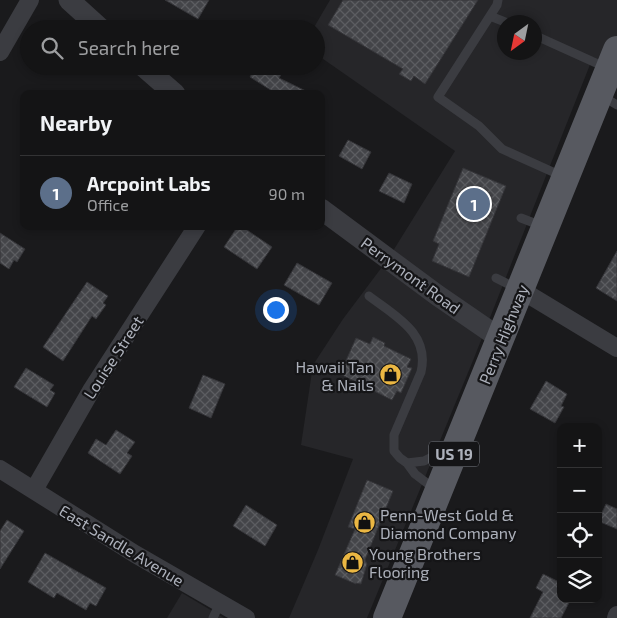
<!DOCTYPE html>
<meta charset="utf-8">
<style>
:root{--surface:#141415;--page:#212122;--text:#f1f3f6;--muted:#9d9ea0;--line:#333334;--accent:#2563eb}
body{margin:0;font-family:"Exo 2",sans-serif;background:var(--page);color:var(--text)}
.controls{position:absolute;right:15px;bottom:15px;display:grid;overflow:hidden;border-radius:10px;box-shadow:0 2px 8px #0003}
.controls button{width:45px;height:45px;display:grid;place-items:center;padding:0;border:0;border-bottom:1px solid var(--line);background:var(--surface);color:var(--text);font:25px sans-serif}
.compass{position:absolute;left:497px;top:15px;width:45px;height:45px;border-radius:50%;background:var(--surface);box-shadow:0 2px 8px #0003;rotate:213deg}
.you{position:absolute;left:275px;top:309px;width:18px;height:18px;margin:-12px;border:4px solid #fff;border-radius:50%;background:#1a73e8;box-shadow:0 0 0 8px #1a73e833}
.badge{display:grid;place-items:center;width:32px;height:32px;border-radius:50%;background:var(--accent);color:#fff;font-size:16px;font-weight:700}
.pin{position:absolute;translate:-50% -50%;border:2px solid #fff;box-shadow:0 1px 5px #0006}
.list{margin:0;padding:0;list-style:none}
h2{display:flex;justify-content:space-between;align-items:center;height:65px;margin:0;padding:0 20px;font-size:21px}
h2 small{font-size:16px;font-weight:400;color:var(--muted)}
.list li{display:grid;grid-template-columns:32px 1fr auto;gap:15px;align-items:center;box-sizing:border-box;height:75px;padding:0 20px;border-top:1px solid var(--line)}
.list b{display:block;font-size:19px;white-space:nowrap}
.list p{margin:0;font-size:16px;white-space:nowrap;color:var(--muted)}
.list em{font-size:16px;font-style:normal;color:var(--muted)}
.icon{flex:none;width:28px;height:28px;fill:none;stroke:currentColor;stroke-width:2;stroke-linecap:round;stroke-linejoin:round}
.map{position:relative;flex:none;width:617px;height:618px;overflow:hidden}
.search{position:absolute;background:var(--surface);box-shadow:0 2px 8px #0003;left:20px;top:20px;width:305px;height:55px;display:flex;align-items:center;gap:12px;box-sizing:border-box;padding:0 18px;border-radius:28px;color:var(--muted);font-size:19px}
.panel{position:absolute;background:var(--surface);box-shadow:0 2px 8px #0003;left:20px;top:90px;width:305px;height:140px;border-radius:10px}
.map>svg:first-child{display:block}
.built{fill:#262629;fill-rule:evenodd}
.building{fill:url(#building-cross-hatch);stroke:#343438}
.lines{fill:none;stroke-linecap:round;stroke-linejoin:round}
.service{stroke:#3b3c41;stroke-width:9}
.minor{stroke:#3b3c41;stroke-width:18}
.tertiary{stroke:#3b3c41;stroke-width:21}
.primary{stroke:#575960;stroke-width:28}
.labels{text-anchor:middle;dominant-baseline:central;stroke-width:4.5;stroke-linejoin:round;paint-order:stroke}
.shield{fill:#151517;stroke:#7f828a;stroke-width:1}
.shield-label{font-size:15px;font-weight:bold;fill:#adb1bb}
.street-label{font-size:16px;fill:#adb1bb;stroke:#151517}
.poi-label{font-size:16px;fill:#adb1bb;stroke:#151517;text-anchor:start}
</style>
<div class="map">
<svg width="617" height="618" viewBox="0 0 617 618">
<defs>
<pattern id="building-cross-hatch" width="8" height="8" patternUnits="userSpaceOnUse" patternTransform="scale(1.25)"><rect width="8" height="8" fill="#444549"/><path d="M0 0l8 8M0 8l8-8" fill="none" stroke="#5c5d61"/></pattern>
</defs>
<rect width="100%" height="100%" fill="#1a1a1c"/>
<path class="built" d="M330 0H617V70L593 57 474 358 367 618H289L318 550 353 459 301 445 313 365 343 319 388 259 455 151 316 54V29H313ZM504 22H534V52H504Z
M182 593 224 618H167Z"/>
<path class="building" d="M165 0H209L198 19Z
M343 0H478L425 84 414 76 411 81 399 74 403 69 328 25Z
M256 66H286L279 78 312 94H277L250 77Z
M348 140 371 152 362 169 339 156Z
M463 168 506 186 469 277 432 261 439 244 433 241Z
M389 173 412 184 404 203 379 191Z
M238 226H241L272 247 257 269 224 247Z
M0 233 25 249 17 262 14 260 9 269 0 263Z
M617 251V301L596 288Z
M297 263 332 283 319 305 284 285Z
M87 282 108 296 103 303 106 305 96 319 92 316 63 361 43 347Z
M373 337 385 343 384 346 411 359 407 367 412 368 401 393 397 391 392 400 340 374 356 338 370 344Z
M26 368 54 385 50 390 55 393 47 407 14 387Z
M203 375 225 384 211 418 189 408Z
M546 381 567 394 561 406 564 407 555 423 530 409Z
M116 430 135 442 127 453 132 456 120 474 88 453 96 439 106 445Z
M367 480 393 491 365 560 367 564 361 584 356 583V584L335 575 355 529 348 527Z
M606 504 617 509V529L598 521Z
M246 505 277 525 265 546 233 526Z
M7 520 24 531 0 569V531Z
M45 553 106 588 96 606 90 603 86 610 57 593 54 598 28 582Z
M543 574 561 583V599H571L561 618H530L543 592 536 588Z"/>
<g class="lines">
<path class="service" d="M498 0 497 5 438 97 479 126 502 149 564 177
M490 16 505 22
M534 35 607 68
M602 96 617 105
M521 218 542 226
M496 278 518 289
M369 296C395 316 430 333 421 372L394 435V451L400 458 407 463 415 474 436 490
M407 463 424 461 448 449
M213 618 220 603"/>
<path class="minor" d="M0 52 30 0
M521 290 617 348
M0 469 135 554 246 618
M34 490 92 389 197 226
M616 618 617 615"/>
<path class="tertiary" d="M69 0 101 29
M143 66 175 94
M321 209 437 295 501 339"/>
<path class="primary" d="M387 618 617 50"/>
</g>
<defs>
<symbol id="shop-disc" viewBox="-11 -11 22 22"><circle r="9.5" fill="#ebb743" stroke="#151517"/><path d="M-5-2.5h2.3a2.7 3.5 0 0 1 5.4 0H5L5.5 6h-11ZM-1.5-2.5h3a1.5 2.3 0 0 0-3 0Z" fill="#111"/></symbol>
</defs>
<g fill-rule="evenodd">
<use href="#shop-disc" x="378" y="362" width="25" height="25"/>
<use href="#shop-disc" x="352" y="510" width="25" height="25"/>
<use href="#shop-disc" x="340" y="550" width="25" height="25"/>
</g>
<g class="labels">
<rect class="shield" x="429" y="441.5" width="50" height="25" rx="4"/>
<g class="shield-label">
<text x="454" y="454">US 19</text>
</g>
<g class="street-label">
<text transform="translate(411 275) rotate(36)">Perrymont Road</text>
<text transform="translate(503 334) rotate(-68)">Perry Highway</text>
<text transform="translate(113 357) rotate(-57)">Louise Street</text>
<text transform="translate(122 545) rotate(31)">East Sandle Avenue</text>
</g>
<g class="poi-label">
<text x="374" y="366" text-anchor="end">Hawaii Tan<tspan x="374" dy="18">&amp; Nails</tspan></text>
<text x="380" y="514">Penn-West Gold &amp;<tspan x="380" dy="18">Diamond Company</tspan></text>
<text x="369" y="553">Young Brothers<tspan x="369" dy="18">Flooring</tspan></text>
</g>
</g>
</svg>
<div class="controls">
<button>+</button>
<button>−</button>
<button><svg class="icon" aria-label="locate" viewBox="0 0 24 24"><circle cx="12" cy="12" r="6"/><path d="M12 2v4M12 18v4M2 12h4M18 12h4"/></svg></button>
<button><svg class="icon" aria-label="layers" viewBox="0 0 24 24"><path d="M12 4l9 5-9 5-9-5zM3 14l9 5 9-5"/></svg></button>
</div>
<svg class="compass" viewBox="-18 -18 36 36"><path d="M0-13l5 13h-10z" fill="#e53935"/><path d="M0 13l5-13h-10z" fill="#9d9ea0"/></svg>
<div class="you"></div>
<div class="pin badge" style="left:474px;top:204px;background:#5c6f8a">1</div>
<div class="search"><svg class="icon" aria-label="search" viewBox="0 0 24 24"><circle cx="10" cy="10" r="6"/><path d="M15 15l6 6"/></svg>Search here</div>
<section class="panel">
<h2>Nearby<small></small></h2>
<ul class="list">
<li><span class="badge" style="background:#5c6f8a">1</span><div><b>Arcpoint Labs</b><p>Office</p></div><em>90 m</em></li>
</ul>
</section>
</div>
